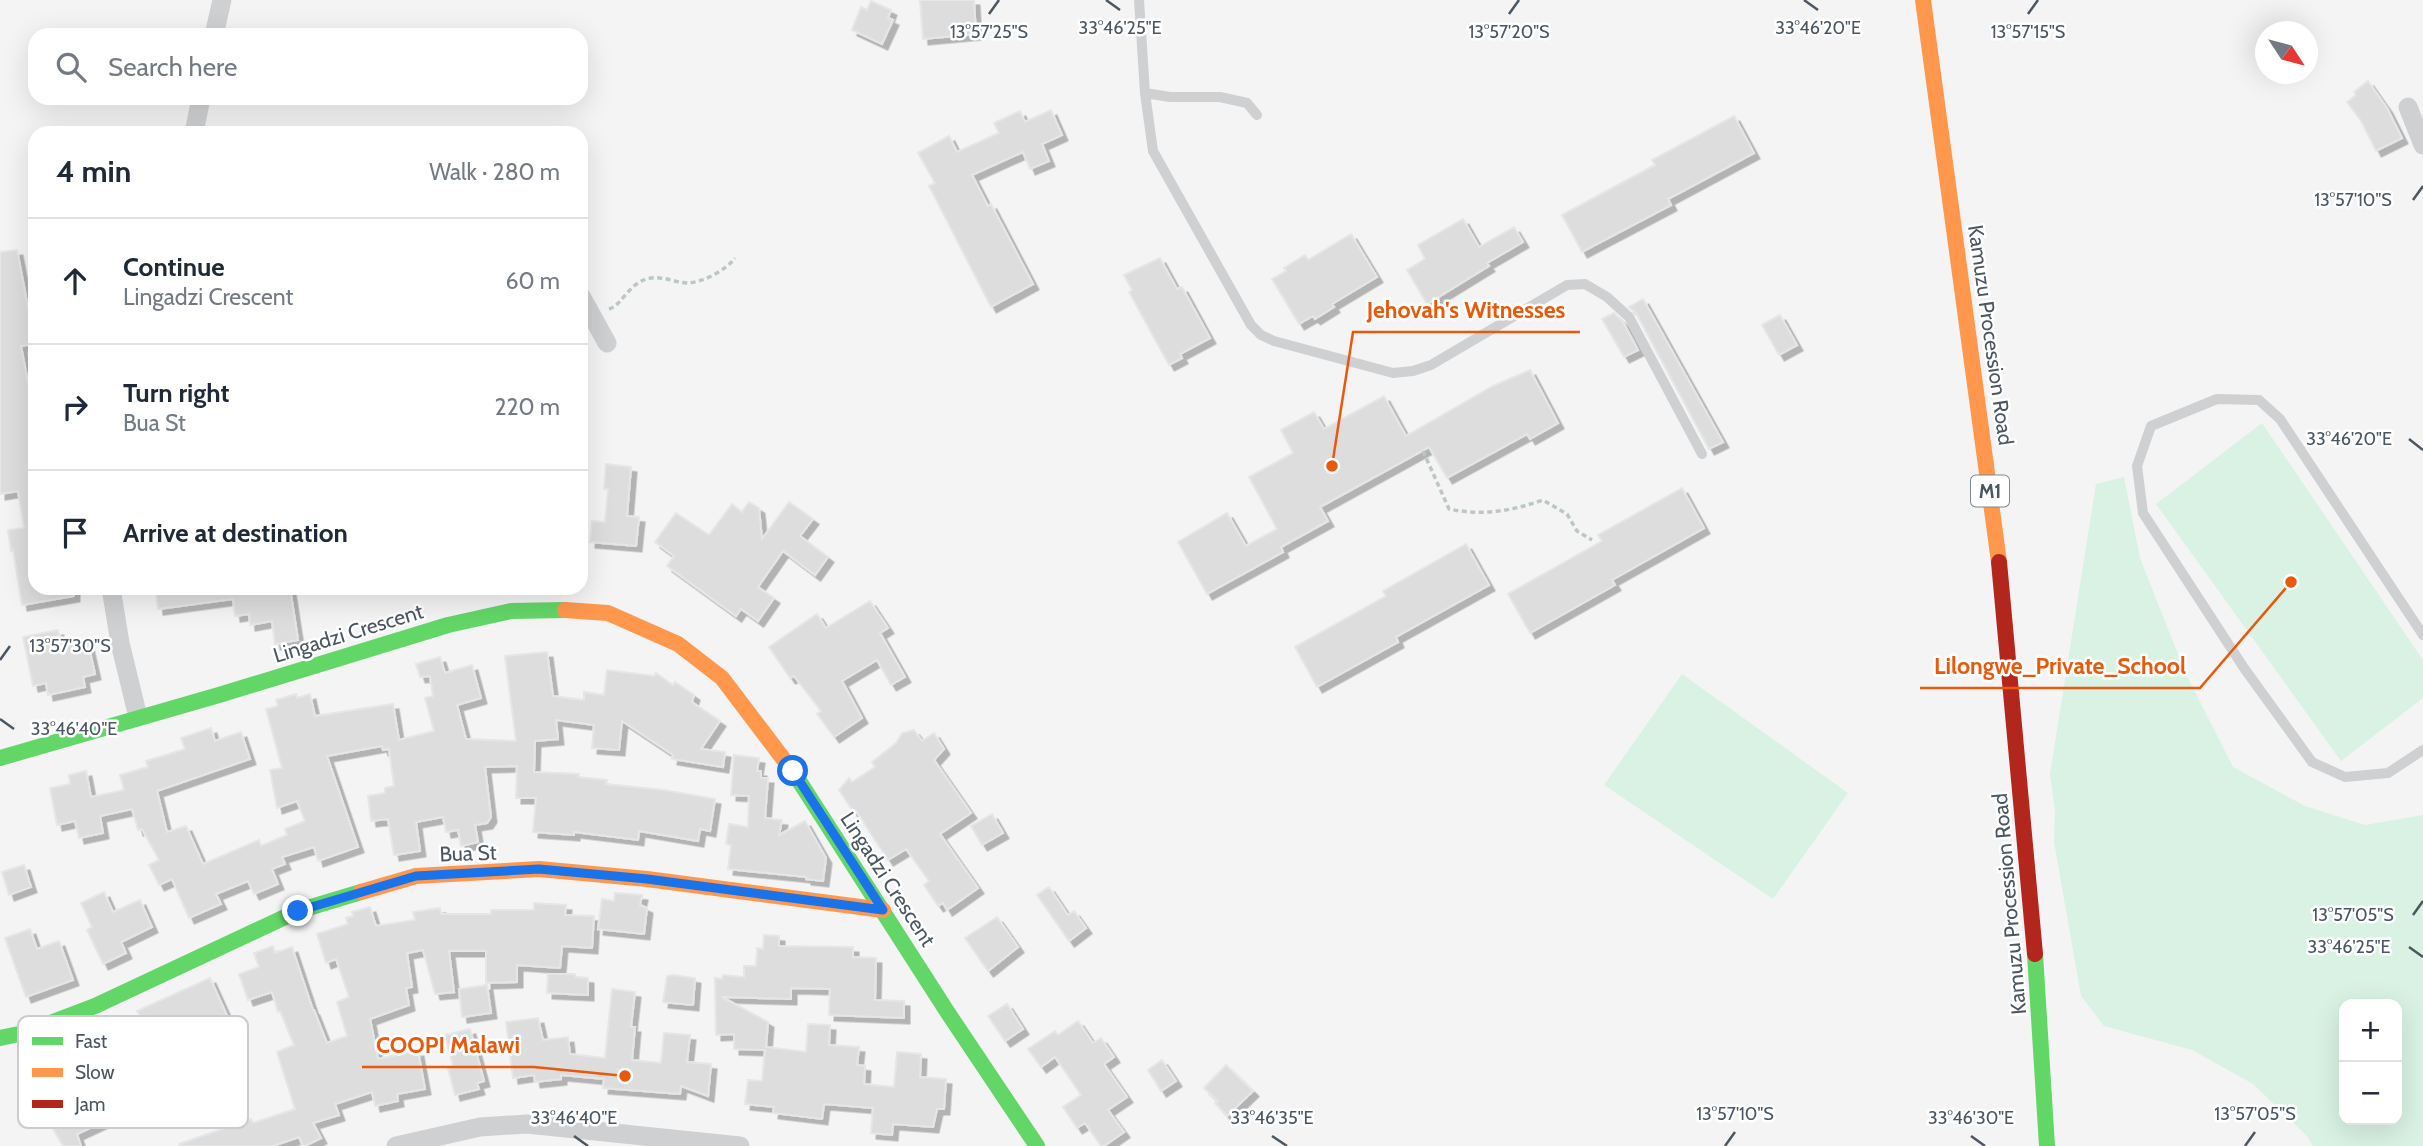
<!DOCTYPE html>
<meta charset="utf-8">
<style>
:root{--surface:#fff;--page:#f2f2f3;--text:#1f2937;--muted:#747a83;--line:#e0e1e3}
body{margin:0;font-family:Cabin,sans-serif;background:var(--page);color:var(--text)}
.controls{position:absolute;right:21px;bottom:21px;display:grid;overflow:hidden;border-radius:14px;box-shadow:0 7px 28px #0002}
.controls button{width:63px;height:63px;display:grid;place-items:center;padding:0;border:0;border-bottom:2px solid var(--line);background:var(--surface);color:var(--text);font:35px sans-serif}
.compass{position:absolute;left:2255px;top:21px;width:63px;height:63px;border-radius:50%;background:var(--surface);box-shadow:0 7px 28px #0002;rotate:126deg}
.stop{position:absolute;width:21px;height:21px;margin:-16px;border:5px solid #1a73e8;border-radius:50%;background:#fff}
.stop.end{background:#1a73e8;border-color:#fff;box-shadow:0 2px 7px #0008}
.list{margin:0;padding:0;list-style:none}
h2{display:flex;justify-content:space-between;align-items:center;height:91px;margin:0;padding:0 28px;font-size:30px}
h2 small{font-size:23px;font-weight:400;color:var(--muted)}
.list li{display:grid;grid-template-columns:46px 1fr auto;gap:21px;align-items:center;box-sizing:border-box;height:126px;padding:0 28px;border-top:2px solid var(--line)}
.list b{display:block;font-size:26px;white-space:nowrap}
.list p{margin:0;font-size:23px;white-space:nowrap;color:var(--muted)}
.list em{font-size:23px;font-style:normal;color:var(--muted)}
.icon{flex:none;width:38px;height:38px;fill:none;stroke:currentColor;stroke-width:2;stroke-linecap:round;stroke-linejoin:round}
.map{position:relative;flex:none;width:2423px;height:1146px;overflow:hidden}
.search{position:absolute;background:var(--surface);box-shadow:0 7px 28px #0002;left:28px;top:28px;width:560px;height:77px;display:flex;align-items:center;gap:18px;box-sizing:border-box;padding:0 24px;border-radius:21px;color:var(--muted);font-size:26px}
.panel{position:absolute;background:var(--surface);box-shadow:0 7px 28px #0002;left:28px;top:126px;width:560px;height:469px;border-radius:21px}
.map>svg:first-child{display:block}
.green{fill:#d9f2e3;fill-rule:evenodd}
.building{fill:#ddddde;stroke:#e5e6e7;stroke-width:2;filter:url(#shadow)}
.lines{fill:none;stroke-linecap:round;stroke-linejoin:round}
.path{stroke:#bcc7c4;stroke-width:3.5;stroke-dasharray:5 3.5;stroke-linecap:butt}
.lane{stroke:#ced0d2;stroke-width:10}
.street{stroke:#ced0d2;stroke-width:19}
.fast{stroke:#63d668;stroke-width:16}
.slow{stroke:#ff974d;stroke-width:16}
.jam{stroke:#b3261e;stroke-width:16}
.route{stroke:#1a73e8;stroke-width:9}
.ticks{fill:none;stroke:#4a5661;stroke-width:2.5}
.labels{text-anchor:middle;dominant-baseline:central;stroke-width:5;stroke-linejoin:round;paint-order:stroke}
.shield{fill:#fff;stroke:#808990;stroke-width:2}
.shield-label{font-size:19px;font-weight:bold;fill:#4a5661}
.street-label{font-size:21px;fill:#4a5661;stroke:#fff}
.key{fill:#fff;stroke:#c9ccd0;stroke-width:2}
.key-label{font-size:19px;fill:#4a5661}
.ticks-label{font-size:18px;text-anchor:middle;fill:#4a5661;stroke:#fff;stroke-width:5;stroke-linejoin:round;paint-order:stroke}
.leader{fill:none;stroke:#e8590c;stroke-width:2.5}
.callout-dot{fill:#e8590c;stroke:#fff;stroke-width:2.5}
.callout-label{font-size:23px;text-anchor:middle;font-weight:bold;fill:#e8590c;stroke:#fff;stroke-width:5;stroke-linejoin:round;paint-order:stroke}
</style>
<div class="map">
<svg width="2423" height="1146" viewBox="0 0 2423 1146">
<defs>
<filter id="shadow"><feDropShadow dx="5.5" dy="5.5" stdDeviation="0" flood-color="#0004"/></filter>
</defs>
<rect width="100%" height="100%" fill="#f4f4f4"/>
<path class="green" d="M2262 423 2423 660V698L2341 761 2156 504Z
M2124 477 2140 558 2185 672 2233 767 2305 806 2365 825 2423 815V1146H2313L2307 1136 2253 1084 2192 1050 2104 1026 2081 996 2054 842 2055 811 2050 774 2096 484ZM2344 1004H2397V1120H2344Z
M1682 674 1848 793 1773 899 1604 785Z"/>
<path class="building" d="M920 0H974L976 34 923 39Z
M871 1 891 10 888 18 893 20 882 44 852 30 861 7 867 10Z
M2368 81 2387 108 2402 138 2376 151 2361 121 2347 102 2356 95 2354 92Z
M1051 110 1062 135 1042 144 1049 161 1030 169 1023 152 972 175 988 206 991 204 1033 284 991 307 929 186 935 183 918 153 949 136 957 152 999 133 994 123 1020 111 1025 122Z
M1734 116 1754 153 1668 199 1671 205 1582 252 1562 215 1655 165 1652 160Z
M1463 219 1479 247 1514 227 1523 242 1487 263 1489 266 1427 304 1407 270 1425 259 1418 245Z
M1351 234 1377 277 1332 304 1334 307 1315 319 1313 316 1299 324 1272 279 1286 271 1284 268 1305 255 1308 260Z
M17 250 35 344 21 346 29 388 35 387V588H74V596L22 605 13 550 11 551 8 530 24 528 18 491 0 494V252Z
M1160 258 1177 289 1182 287 1210 338 1180 354 1182 358 1169 365 1129 292 1132 290 1124 275Z
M1643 299 1723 442 1709 449 1636 313 1629 307Z
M1614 313 1623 322 1638 350 1624 357 1602 319Z
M1780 315 1797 345 1779 355 1762 325Z
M1530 370 1558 423 1530 439 1527 434 1447 478 1429 447 1320 507 1328 521 1281 547 1283 552 1207 594 1178 542 1227 513 1246 546 1277 529 1249 477 1293 453 1281 430 1314 412 1324 429 1384 396 1406 436 1493 386Z
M606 464 631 467 627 516 639 517 636 546 590 542 592 521 605 522 608 489H604Z
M1682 488 1704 528 1612 580 1615 585 1530 633 1508 594 1602 541 1598 535Z
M749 502 759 508 762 539 789 502 813 519 800 536 828 557 815 575 783 551 758 587 774 598 758 621 741 609 736 616 667 566 674 556 655 542 676 513 709 535 732 504 742 512Z
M1466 544 1489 585 1396 637 1398 642 1317 687 1295 647 1386 596 1383 591Z
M175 588H290L298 640 275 644 272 621 250 625 249 614 235 616 233 599 158 609 156 591Z
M870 601 888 628 880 633 905 677 891 685 877 660 842 681 862 718 834 737 817 714 821 711 794 676 790 678 769 647 817 614 826 628Z
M58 630 61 644 87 639 95 674 83 677 85 687 48 695 46 683 33 686 23 637Z
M547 652 553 696 584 700V692L604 695 607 670 654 676 656 673 673 685 675 682 694 695 692 702 720 721 701 749 725 752 723 767 672 759 673 755 622 721 619 750 592 748 594 725 556 720 558 739 535 741 534 772 579 774 578 777 607 780 606 784 664 790 715 799 710 831 700 829 698 841 639 831 638 840 574 832V835L533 832 536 798H516L517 766 485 767 491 817 487 823 475 825 478 842 461 846 458 830 446 832 443 817 416 822 420 851 394 855 388 819 371 821 368 796 385 793V788L394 786 389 749 383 750 382 746 327 756 358 847 318 861 314 847 282 857 285 864 272 869 278 884 254 894 248 881 216 894 221 904 189 918 172 879 159 885 149 865 159 860 142 829 138 830 132 809 100 816 103 833 79 838 75 821 57 825 50 788 70 784 69 775 86 771 91 797 124 790 120 775 148 767 146 761 185 749 181 738 211 728 215 741 241 732 250 759 157 791 167 832 186 826 203 864 259 840 261 846 287 835 285 829 305 821 297 801 277 808 270 770 282 768 266 709 278 706 276 700 296 694 297 698 310 694 315 716 393 704 399 740 434 731 425 698 433 696 430 676 420 677 416 664 440 657 445 673 472 665 481 698 457 705 466 739 516 741 505 656Z
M914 730 922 741 934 733 944 749 934 760 971 813 940 834 978 888 947 910 943 903 938 906 924 885 929 881 906 849 888 860 856 811 854 813 839 790 849 778 852 782 875 767 872 762 896 743 902 733Z
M734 755 759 758 757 771H761V778H768L765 818 782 820 779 835 805 821 826 858 823 881 806 879V877L728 869 731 845 726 844 729 824 748 827 749 796 731 795Z
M992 814 1003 833 982 845 971 826Z
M24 865 31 887 9 895 2 872Z
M1049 887 1068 915 1074 911 1086 928 1069 941 1037 895Z
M104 892 113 912 140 900 152 927 121 942 126 953 103 964 87 930 92 927 81 903Z
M615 893 642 895 640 905 647 908 644 934 598 929 602 899 614 901Z
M534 903 566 905 565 915 594 916 592 948 562 946 560 968 517 965V982L486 983V951H449L454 992 435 994 423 950 407 953 412 987 406 988 409 1005 370 1019 378 1059 418 1051 425 1089 397 1094 398 1101 375 1106 372 1092 335 1104 339 1115 313 1123 321 1138 305 1146H303L299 1137 273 1146H179V1144L251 1119 253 1123 295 1109 277 1052 294 1045 280 1011 278 1012 272 992 248 1000 239 974 259 967 254 953 273 946 275 953 292 947 313 1010H314L327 1043 347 1036 337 1002 349 997 336 959 326 963 317 934 348 924 346 918 353 916 352 912 370 907 376 926 415 920 413 912 440 908 441 914H491V910H534Z
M997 917 1018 947 988 971 965 938Z
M30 929 37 949 59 941 73 980 26 997 5 938Z
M764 935 779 936V946L853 947V957L876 958 875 1000 904 1001V1018L829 1015 830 989 791 988V999L722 997 768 1022 766 1047 806 1052 808 1024 830 1025 829 1045 859 1047 857 1065 865 1066 864 1084 894 1087 897 1052 921 1054 920 1077 946 1079 944 1109H937L933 1127 893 1124 892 1135 871 1133 873 1108 824 1104 822 1119 773 1113 774 1107 745 1104 748 1080 762 1081 765 1050 734 1049V1034L716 1035 715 978 722 979 723 975 744 977V966H756L757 948 763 949Z
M548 974H575L576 977 588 978V995L547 993Z
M673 975 695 978 693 1005 663 1002 667 976Z
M210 978 234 1031 226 1035 235 1052 191 1076 203 1102 175 1115 162 1078 168 1075 153 1044 101 1070 108 1091 105 1092 116 1116 77 1134 81 1146H63L53 1129 79 1114 65 1073 61 1075 56 1059 60 1058 57 1050 67 1046 66 1042 88 1034 90 1040 140 1016 137 1011Z
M487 985 491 1013 462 1017 459 989Z
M612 989 635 992 631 1027H635L632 1060 661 1063 664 1033 690 1035 687 1062 711 1064 708 1096 681 1086 680 1094 603 1088 604 1079 561 1075V1079L535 1082 534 1075 513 1078 506 1022 538 1018 543 1040 568 1037 570 1054 605 1058Z
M1007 1004 1023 1029 1005 1041 988 1016Z
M1078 1021 1093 1043 1101 1038 1114 1057 1104 1064 1127 1097 1108 1110 1124 1132 1104 1146H1101L1085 1123 1077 1128 1063 1107 1081 1095 1055 1057 1041 1067 1028 1049 1055 1031 1058 1035Z
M470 1029 484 1081 477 1083 479 1089 455 1095 448 1068 453 1066 445 1035Z
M1162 1060 1176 1081 1161 1091 1148 1070Z
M1226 1065 1253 1091 1227 1116 1215 1103 1218 1101 1204 1088Z"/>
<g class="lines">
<path class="path" d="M609 309C623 305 629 281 651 278 664 276 676 283 688 283 704 282 726 270 735 258
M1423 451 1449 509C1483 516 1511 511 1543 500L1567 514 1577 531 1592 540"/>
<path class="lane" d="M1139 0 1145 93 1153 151 1251 325 1261 335 1274 341 1393 373 1413 371 1431 365 1567 285 1585 284 1607 297 1629 317 1702 454
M1145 93 1170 97H1220L1247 103 1257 115
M2423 635 2280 419 2259 400 2217 399 2151 426 2137 466 2143 513 2244 668 2312 762 2345 777 2388 773 2423 750"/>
<path class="street" d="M214 35 222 0
M2408 107 2423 145
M194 133 201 98
M581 296 607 343
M111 588 120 643 138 717
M396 1146 480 1127 527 1124 740 1146"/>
<path class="fast" d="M0 758 219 695 448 625 511 611 565 610
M794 773 948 1013 1037 1146
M2035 954 2047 1146
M0 1038 24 1033 95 1006 298 911 361 892"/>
<path class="slow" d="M1923 0 1999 562
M565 610 608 613 678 644 722 678 794 773
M361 892 416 876 539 869 647 879 883 910"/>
<path class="jam" d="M1999 562 2035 954"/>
</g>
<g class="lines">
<path class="route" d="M298 911 416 876 539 869 647 879 883 910 793 771"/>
</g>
<path class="ticks" d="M1106 0 1120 10M1804 0 1818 10M989 14 999 0M1509 14 1519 0M2028 14 2038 0M2413 200 2423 186M2409 439 2423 450M0 660 10 646M0 719 14 729M2413 915 2423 901M2409 947 2423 957M574 1136 588 1146M1272 1136 1287 1146M1971 1136 1985 1146M1725 1146 1735 1132M2245 1146 2255 1132"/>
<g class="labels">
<rect class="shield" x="1971" y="475.5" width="38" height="31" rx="5"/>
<g class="shield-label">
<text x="1990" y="491">M1</text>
</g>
<g class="street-label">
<text transform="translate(1991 335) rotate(82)">Kamuzu Procession Road</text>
<text transform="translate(348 633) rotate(-17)">Lingadzi Crescent</text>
<text transform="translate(468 853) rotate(-2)">Bua St</text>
<text transform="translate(888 879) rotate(57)">Lingadzi Crescent</text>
<text transform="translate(2009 904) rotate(-95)">Kamuzu Procession Road</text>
</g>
</g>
<rect x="18" y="1016" width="230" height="112" rx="10" class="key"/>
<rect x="32" y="1037" width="31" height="8" fill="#63d668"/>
<rect x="32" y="1068" width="31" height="9" fill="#ff974d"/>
<rect x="32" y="1100" width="31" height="8" fill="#b3261e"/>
<g class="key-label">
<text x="75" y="1048">Fast</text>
<text x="75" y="1079">Slow</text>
<text x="75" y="1111">Jam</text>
</g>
<g class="ticks-label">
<text x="1120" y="34">33°46'25"E</text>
<text x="1818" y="34">33°46'20"E</text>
<text x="1509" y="38">13°57'20"S</text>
<text x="989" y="38">13°57'25"S</text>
<text x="2028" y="38">13°57'15"S</text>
<text x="2353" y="206">13°57'10"S</text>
<text x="2349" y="445">33°46'20"E</text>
<text x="70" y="652">13°57'30"S</text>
<text x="74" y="735">33°46'40"E</text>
<text x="2353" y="921">13°57'05"S</text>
<text x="2349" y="953">33°46'25"E</text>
<text x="1735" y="1120">13°57'10"S</text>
<text x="2255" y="1120">13°57'05"S</text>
<text x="574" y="1124">33°46'40"E</text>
<text x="1272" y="1124">33°46'35"E</text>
<text x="1971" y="1124">33°46'30"E</text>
</g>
<path class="leader" d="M1332 466L1353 332H1580M2291 582L2200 688H1920M625 1076L534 1067H362"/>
<g class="callout-dot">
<circle cx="1332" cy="466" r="7"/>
<circle cx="2291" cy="582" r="7"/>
<circle cx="625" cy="1076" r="7"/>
</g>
<g class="callout-label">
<text x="1466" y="318">Jehovah's Witnesses</text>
<text x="2060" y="674">Lilongwe_Private_School</text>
<text x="448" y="1053">COOPI Malawi</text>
</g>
</svg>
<div class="controls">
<button>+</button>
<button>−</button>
</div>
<svg class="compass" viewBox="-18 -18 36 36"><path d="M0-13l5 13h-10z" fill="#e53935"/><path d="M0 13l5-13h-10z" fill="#747a83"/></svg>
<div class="stop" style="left:793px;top:771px"></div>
<div class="stop end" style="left:298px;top:911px"></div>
<div class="search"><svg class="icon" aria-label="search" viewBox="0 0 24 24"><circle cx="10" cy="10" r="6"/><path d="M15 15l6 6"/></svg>Search here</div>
<section class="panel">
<h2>4 min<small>Walk · 280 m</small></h2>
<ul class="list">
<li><svg class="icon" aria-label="ahead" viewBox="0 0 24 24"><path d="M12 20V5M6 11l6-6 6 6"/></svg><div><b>Continue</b><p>Lingadzi Crescent</p></div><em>60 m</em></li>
<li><svg class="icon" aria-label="right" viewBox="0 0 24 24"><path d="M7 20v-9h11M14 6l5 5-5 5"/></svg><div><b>Turn right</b><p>Bua St</p></div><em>220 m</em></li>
<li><svg class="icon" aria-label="arrive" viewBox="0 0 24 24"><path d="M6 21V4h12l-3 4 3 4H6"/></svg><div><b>Arrive at destination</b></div></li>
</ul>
</section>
</div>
